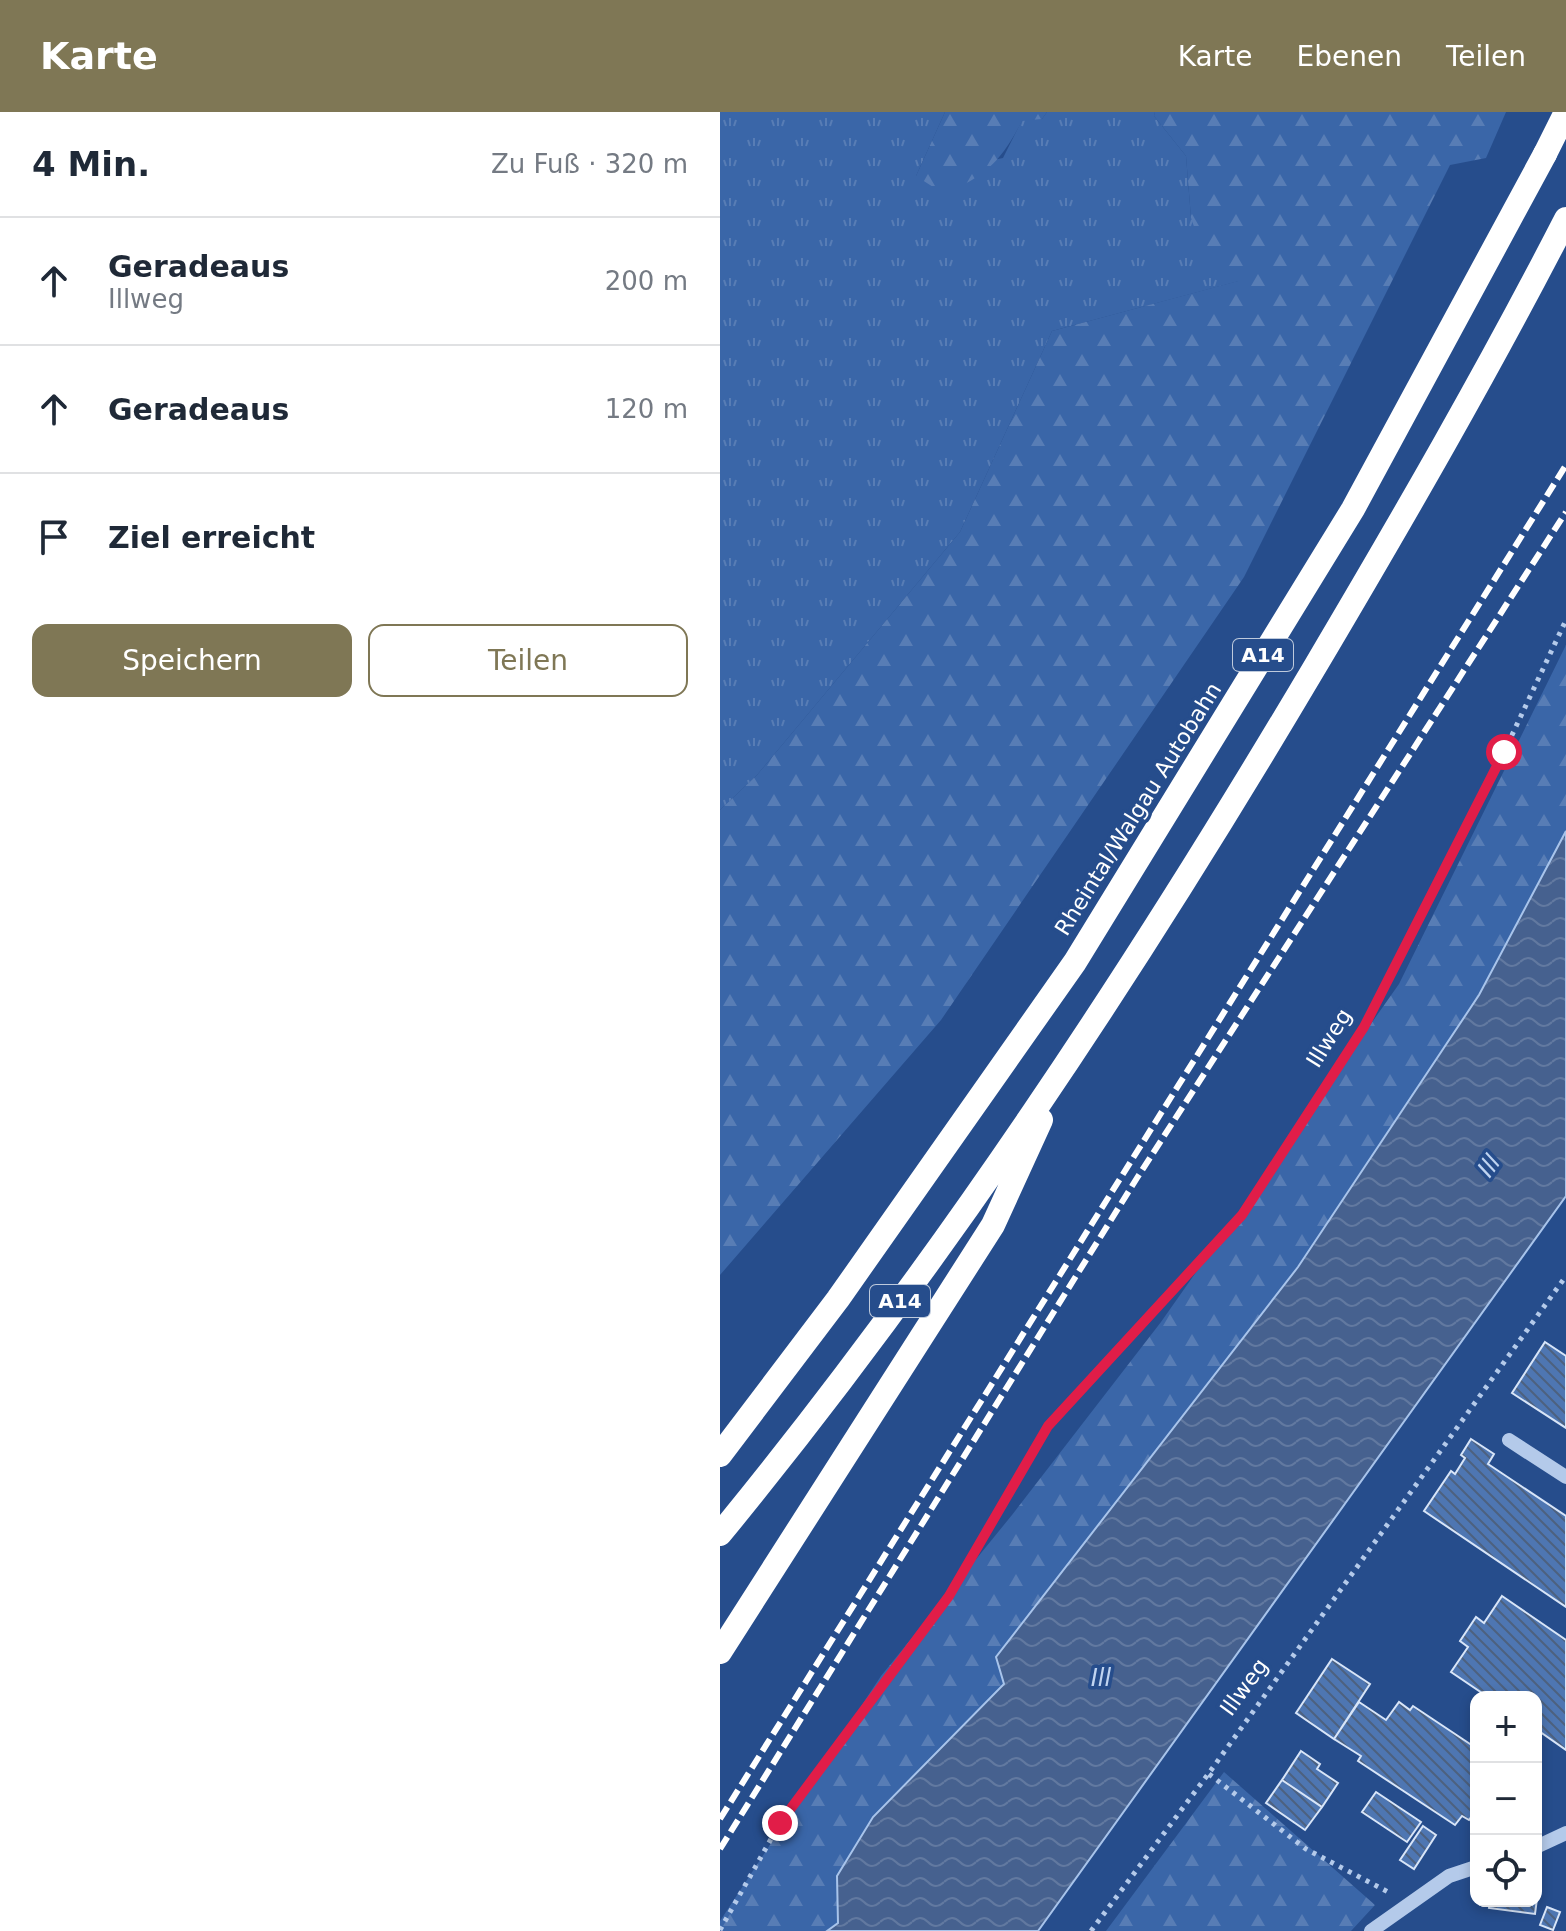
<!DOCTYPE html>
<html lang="de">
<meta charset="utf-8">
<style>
:root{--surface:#fff;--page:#f2f2f3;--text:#1f2937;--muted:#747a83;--line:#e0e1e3;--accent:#7f7755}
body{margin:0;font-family:"DejaVu Sans",sans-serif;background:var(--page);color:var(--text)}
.controls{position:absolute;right:24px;bottom:24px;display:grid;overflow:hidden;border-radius:16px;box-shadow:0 4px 12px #0003}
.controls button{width:72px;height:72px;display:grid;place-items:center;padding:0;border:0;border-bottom:2px solid var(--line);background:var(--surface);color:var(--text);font:40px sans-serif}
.stop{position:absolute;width:24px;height:24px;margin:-18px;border:6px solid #e11d48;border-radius:50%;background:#fff}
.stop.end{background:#e11d48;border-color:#fff;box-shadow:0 2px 8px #0008}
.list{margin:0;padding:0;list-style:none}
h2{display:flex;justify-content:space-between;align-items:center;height:104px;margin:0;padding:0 32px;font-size:34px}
h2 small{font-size:26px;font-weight:400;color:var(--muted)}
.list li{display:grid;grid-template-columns:52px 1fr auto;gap:24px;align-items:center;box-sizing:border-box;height:128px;padding:0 32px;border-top:2px solid var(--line)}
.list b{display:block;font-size:30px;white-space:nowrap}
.list p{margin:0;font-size:26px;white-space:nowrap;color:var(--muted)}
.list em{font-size:26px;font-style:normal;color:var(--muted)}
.actions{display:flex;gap:16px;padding:24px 32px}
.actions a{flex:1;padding:18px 0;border:2px solid var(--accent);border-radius:16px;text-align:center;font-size:28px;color:var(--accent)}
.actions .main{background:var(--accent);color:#fff}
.icon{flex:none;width:44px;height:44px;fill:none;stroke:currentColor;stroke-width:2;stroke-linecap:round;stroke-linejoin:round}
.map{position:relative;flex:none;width:846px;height:1819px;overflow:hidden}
header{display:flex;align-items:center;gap:48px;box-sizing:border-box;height:112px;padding:0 40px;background:var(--accent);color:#fff}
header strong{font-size:38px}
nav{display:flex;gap:44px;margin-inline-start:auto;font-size:28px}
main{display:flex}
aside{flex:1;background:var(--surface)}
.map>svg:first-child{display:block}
.grass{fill:url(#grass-tufts)}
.forest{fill:url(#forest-firs)}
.water{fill:url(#water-waves);stroke:#a8c4eb;stroke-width:2}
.building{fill:url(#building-back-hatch);stroke:#d8e5f8;stroke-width:2}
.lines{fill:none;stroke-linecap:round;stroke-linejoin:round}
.path{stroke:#b4caea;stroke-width:5;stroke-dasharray:4 6;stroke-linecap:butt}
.minor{stroke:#b4caea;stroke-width:14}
.highway{stroke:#fff;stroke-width:24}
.rail{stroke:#fff;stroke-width:6;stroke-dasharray:14 6;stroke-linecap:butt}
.highway-bridge{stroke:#fff;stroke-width:24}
.route{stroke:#e11d48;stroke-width:10}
.labels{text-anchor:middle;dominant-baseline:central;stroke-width:7;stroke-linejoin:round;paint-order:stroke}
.shield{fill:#264d8c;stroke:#becadc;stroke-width:2}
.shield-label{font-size:20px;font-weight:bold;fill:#fff}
.street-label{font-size:22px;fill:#fff;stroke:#264d8c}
.water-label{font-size:24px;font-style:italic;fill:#c0d4f1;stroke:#264d8c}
</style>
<header>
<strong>Karte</strong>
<nav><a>Karte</a><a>Ebenen</a><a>Teilen</a></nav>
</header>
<main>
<aside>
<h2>4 Min.<small>Zu Fuß · 320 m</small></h2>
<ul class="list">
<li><svg class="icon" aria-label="ahead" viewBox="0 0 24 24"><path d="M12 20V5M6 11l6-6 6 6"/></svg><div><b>Geradeaus</b><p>Illweg</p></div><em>200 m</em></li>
<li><svg class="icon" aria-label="ahead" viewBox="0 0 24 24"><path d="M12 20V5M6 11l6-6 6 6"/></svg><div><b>Geradeaus</b></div><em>120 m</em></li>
<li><svg class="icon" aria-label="arrive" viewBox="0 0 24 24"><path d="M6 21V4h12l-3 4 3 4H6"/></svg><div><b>Ziel erreicht</b></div></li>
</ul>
<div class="actions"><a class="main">Speichern</a><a>Teilen</a></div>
</aside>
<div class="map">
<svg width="846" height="1819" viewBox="0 0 846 1819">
<defs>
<pattern id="grass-tufts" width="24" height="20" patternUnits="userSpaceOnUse" patternTransform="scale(2)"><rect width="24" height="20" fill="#3a66a8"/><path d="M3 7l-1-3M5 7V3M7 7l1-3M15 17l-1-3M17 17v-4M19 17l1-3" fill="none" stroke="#587db5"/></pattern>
<pattern id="forest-firs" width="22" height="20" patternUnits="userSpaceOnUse" patternTransform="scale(2)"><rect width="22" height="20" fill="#3a66a8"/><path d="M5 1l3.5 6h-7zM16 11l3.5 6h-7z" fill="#587db5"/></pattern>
<pattern id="water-waves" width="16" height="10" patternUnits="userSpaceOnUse" patternTransform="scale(2)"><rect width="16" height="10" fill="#46618f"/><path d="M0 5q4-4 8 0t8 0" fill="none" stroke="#6279a0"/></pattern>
<pattern id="building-back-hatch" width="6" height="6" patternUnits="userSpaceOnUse" patternTransform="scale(2)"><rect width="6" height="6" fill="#4e76b2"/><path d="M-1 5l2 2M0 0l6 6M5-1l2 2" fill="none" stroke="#4d617f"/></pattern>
</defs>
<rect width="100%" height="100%" fill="#264d8c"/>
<path class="grass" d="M0 0H225L196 64 283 46 302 8 322 7 327 0H435L434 4 466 44 471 106 519 169 332 219 240 420 37 663 0 698Z"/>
<path class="forest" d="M225 0H327L322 7 302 9C281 49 267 63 224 82L196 64Z
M435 0H786L766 46 730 53 524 465 221 908 0 1163V698L37 663 240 420 332 219 518 169 486 149 471 106 466 44 434 4Z
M846 533V719L759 883 578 1155 285 1572 153 1705 117 1764 118 1811 107 1819H0V1809L161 1564 292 1403 441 1210 679 872Z
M504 1660 655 1793 631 1819H386Z"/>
<path class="water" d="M846 719V1084L318 1819H107L118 1811 117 1764 153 1705 284 1572 276 1545 578 1155 759 883Z"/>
<path class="building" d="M825 1230 846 1244V1316L792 1281Z
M751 1327 774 1342 768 1352 846 1404V1495L704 1399 731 1359 735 1362 745 1346 741 1343Z
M782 1484 846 1528V1638L816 1617V1585H768L731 1560 748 1535 740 1529 756 1505 764 1511Z
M612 1547 650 1572 614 1627 576 1601Z
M639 1590 666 1608 679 1590 690 1598 693 1594 756 1636V1698L749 1708 742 1704 735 1713 638 1649 641 1644 614 1627Z
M581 1639 600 1652 597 1657 618 1671 602 1695 562 1668Z
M562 1668 602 1695 585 1718 546 1691Z
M656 1680 701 1710 687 1730 642 1700Z
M703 1714 716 1723 694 1757 680 1748Z
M816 1763 820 1764 815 1802 769 1796 770 1789H816Z
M827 1795 840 1800 833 1818 820 1813Z"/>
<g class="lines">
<path class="path" d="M489 1662 586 1737 670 1781
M0 1818 60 1711 229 1484 328 1314 522 1103 644 915 784 640 846 508
M371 1819 489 1661 846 1164"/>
<path class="minor" d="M789 1328 846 1365
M816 1735 846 1721
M651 1819 729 1764 756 1755"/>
<path class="highway" d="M0 1343 118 1187 355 850 633 397 825 42
M0 1422C223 1150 417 855 596 553 683 406 768 259 846 107
M0 1540 273 1113 321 1008"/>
<path class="rail" d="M0 1707 846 353
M0 1737 417 1066 846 400"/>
<path class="highway-bridge" d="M825 42 846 0"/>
</g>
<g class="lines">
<path class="route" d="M60 1711 229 1484 328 1314 522 1103 644 915 784 640"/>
</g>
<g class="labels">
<g class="shield">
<rect x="513" y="527" width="60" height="32" rx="6"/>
<rect x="150" y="1173" width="60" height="32" rx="6"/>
</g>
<g class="shield-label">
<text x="543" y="543">A14</text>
<text x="180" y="1189">A14</text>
</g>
<g class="street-label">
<text transform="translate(418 697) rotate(-58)">Rheintal/Walgau Autobahn</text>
<text transform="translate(609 926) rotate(-58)">Illweg</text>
<text transform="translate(524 1575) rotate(-54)">Illweg</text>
</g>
<g class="water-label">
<text transform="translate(769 1054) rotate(-54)">Ill</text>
<text x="381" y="1566">Ill</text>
</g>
</g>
</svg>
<div class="controls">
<button>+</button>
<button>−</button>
<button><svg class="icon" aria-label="locate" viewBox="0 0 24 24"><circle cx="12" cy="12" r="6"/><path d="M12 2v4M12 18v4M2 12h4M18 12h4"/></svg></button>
</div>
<div class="stop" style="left:784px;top:640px"></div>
<div class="stop end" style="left:60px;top:1711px"></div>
</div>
</main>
